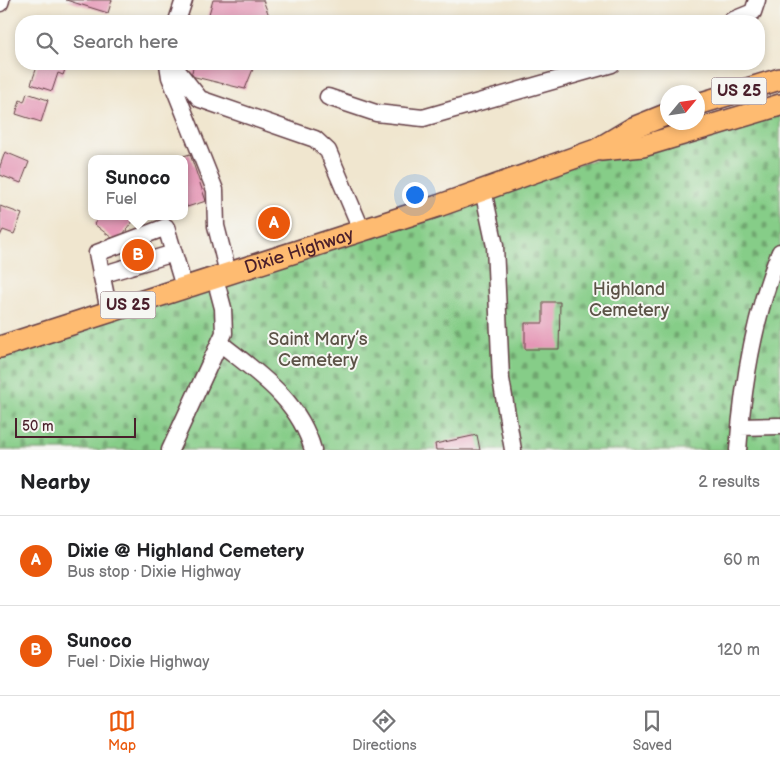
<!DOCTYPE html>
<meta charset="utf-8">
<style>
:root{--surface:#fff;--page:#f6f6f6;--text:#202124;--muted:#757577;--line:#e0e0e0;--accent:#ea580c}
body{margin:0;font-family:"Balsamiq Sans",sans-serif;background:var(--page);color:var(--text)}
.compass{position:absolute;left:660px;top:85px;width:45px;height:45px;border-radius:50%;background:var(--surface);box-shadow:0 2px 8px #0003;rotate:61deg}
.scale{position:absolute;left:15px;bottom:12px;width:121px;box-sizing:border-box;padding-left:5px;border:2px solid #4a1f2b;border-top:0;font-size:14px;line-height:18px;white-space:nowrap;color:#4a1f2b;-webkit-text-stroke:4px #f6f6f2;paint-order:stroke}
.you{position:absolute;left:414px;top:194px;width:18px;height:18px;margin:-12px;border:4px solid #fff;border-radius:50%;background:#1a73e8;box-shadow:0 0 0 8px #1a73e833}
.badge{display:grid;place-items:center;width:32px;height:32px;border-radius:50%;background:var(--accent);color:#fff;font-size:16px;font-weight:700}
.pin{position:absolute;translate:-50% -50%;border:2px solid #fff;box-shadow:0 1px 5px #0006}
.popup{position:absolute;left:88px;top:155px;width:100px;height:65px;box-sizing:border-box;display:grid;place-content:center;border-radius:10px;background:var(--surface);filter:drop-shadow(0 1px 4px #0005);font-size:16px;white-space:nowrap;color:var(--muted)}
.popup b{font-size:19px;color:var(--text)}
.popup::after{content:'';position:absolute;left:50%;top:100%;margin-left:-10px;border:10px solid transparent;border-top-color:var(--surface)}
.list{margin:0;padding:0;list-style:none}
h2{display:flex;justify-content:space-between;align-items:center;height:65px;margin:0;padding:0 20px;font-size:21px}
h2 small{font-size:16px;font-weight:400;color:var(--muted)}
.list li{display:grid;grid-template-columns:32px 1fr auto;gap:15px;align-items:center;box-sizing:border-box;height:90px;padding:0 20px;border-top:1px solid var(--line)}
.list b{display:block;font-size:19px;white-space:nowrap}
.list p{margin:0;font-size:16px;white-space:nowrap;color:var(--muted)}
.list em{font-size:16px;font-style:normal;color:var(--muted)}
.icon{flex:none;width:28px;height:28px;fill:none;stroke:currentColor;stroke-width:2;stroke-linecap:round;stroke-linejoin:round}
.map{position:relative;flex:none;width:780px;height:450px;overflow:hidden}
.search{position:absolute;background:var(--surface);box-shadow:0 2px 8px #0003;left:15px;right:15px;top:15px;height:55px;display:flex;align-items:center;gap:12px;box-sizing:border-box;padding:0 18px;border-radius:20px;color:var(--muted);font-size:19px}
.sheet{height:245px;background:var(--surface)}
nav{display:flex;justify-content:space-around;align-items:center;box-sizing:border-box;height:70px;border-top:1px solid var(--line);background:var(--surface);font-size:14px;color:var(--muted)}
nav a{display:grid;justify-items:center;gap:2px}
nav .on{color:var(--accent)}
.map>svg:first-child{display:block}
.cemetery{fill:url(#cemetery-stones);stroke:#68765a}
.building{fill:#e597b6}
.lines{fill:none;stroke-linecap:round;stroke-linejoin:round}
.minor-casing{stroke:#633d44;stroke-width:19}
.major-casing{stroke:#633d44;stroke-width:24}
.minor{stroke:#fff;stroke-width:16}
.major{stroke:#febb71;stroke-width:21}
.labels{text-anchor:middle;dominant-baseline:central;stroke-width:4;stroke-linejoin:round;paint-order:stroke}
.shield{fill:#f6f6f2;stroke:#7e6067;stroke-width:1}
.shield-label{font-size:16px;font-weight:bold;fill:#4a1f2b}
.street-label{font-size:18px;fill:#4a1f2b;stroke:#f6f6f2}
.park-label{font-size:18px;fill:#5c5347;stroke:#f6f6f2}
</style>
<div class="map">
<svg width="780" height="450" viewBox="0 0 780 450">
<defs>
<pattern id="cemetery-stones" width="16" height="16" patternUnits="userSpaceOnUse" patternTransform="scale(1.25)"><rect width="16" height="16" fill="#86cd88"/><path d="M2 7V4a2 2 0 0 1 4 0v3zM10 15v-3a2 2 0 0 1 4 0v3z" fill="#70a66f"/></pattern>
</defs>
<rect width="100%" height="100%" fill="#f6f6f2"/>
<filter id="ink" filterUnits="userSpaceOnUse"><feTurbulence type="fractalNoise" baseFrequency=".02" numOctaves="2"/><feDisplacementMap in="SourceGraphic" scale="10" xChannelSelector="R" yChannelSelector="G"/><feConvolveMatrix kernelMatrix="1 2 1 2 8 2 1 2 1" color-interpolation-filters="sRGB"/></filter>
<filter id="wash" filterUnits="userSpaceOnUse"><feTurbulence type="fractalNoise" baseFrequency=".0096" numOctaves="4" result="noise"/><feDisplacementMap in="SourceGraphic" scale="20" xChannelSelector="R" yChannelSelector="G"/><feGaussianBlur stdDeviation="1.12" result="paint"/><feColorMatrix in="noise" values="0 0 0 0 0 0 0 0 0 0 0 0 0 0 0 0 0 1.4 0 .05"/><feComposite in="paint" operator="in"/></filter>
<g filter="url(#wash)">
<rect width="100%" height="100%" fill="#f0e6cf"/>
<path class="cemetery" d="M780 105V450H0V347L438 206Z"/>
<g id="blocks">
<path class="building" d="M66 0H112L108 13Z
M213 0H263L271 21H207Z
M38 64H67L63 75 58 73 52 91 31 84Z
M194 64H255L245 89 191 76Z
M27 93 48 100 41 122 16 114 20 100 24 102Z
M5 152 29 162 21 183 0 175V166Z
M190 154 206 201 187 207 184 200V159L177 158Z
M0 206 22 214 14 234 3 230 0 236Z
M100 216H137L117 242 94 224Z
M543 302H560L559 349H525V323H543Z
M477 435 480 450H436L435 444Z"/>
</g>
</g>
<g filter="url(#ink)">
<use href="#blocks" fill-opacity="0" stroke="#633d44" stroke-width="1"/>
<g class="lines">
<defs>
<path id="minor" d="M0 3 1 0
M177 21 184 0
M731 21 753 12 757 0
M168 64 170 77 215 190 216 226 228 273
M172 64 200 99 315 139 328 151 362 231
M328 97 376 113 423 118 612 64
M483 190 495 246 501 379 513 450
M101 275 174 253
M109 311 97 253 166 227 184 287
M220 343C259 374 299 400 313 450
M740 427 780 426
M170 450 224 333 223 308 215 278
M738 450C743 383 754 314 780 252"/>
<g id="major">
<path d="M698 104 780 79"/>
<path d="M601 150 643 146 780 105"/>
<path id="s1" d="M0 347 438 206 596 150 633 128 668 114"/>
</g>
</defs>
<use href="#minor" class="minor-casing"/>
<use href="#major" class="major-casing"/>
<use href="#minor" class="minor"/>
<use href="#major" class="major"/>
</g>
</g>
<g class="labels">
<g class="shield">
<rect x="711.5" y="77.5" width="55" height="27" rx="4"/>
<rect x="100.5" y="291.5" width="55" height="27" rx="4"/>
</g>
<g class="shield-label">
<text x="739" y="91">US 25</text>
<text x="128" y="305">US 25</text>
</g>
<g class="street-label">
<text stroke="none"><textPath href="#s1" startOffset="314">Dixie Highway</textPath></text>
</g>
<g class="park-label">
<text x="629" y="289">Highland<tspan x="629" dy="21">Cemetery</tspan></text>
<text x="318" y="339">Saint Mary’s<tspan x="318" dy="21">Cemetery</tspan></text>
</g>
</g>
</svg>
<svg class="compass" viewBox="-18 -18 36 36"><path d="M0-13l5 13h-10z" fill="#e53935"/><path d="M0 13l5-13h-10z" fill="#757577"/></svg>
<div class="scale">50 m</div>
<div class="you"></div>
<div class="pin badge" style="left:274px;top:223px">A</div>
<div class="pin badge" style="left:138px;top:255px">B</div>
<div class="popup"><b>Sunoco</b>Fuel</div>
<div class="search"><svg class="icon" aria-label="search" viewBox="0 0 24 24"><circle cx="10" cy="10" r="6"/><path d="M15 15l6 6"/></svg>Search here</div>
</div>
<section class="sheet">
<h2>Nearby<small>2 results</small></h2>
<ul class="list">
<li><span class="badge">A</span><div><b>Dixie @ Highland Cemetery</b><p>Bus stop · Dixie Highway</p></div><em>60 m</em></li>
<li><span class="badge">B</span><div><b>Sunoco</b><p>Fuel · Dixie Highway</p></div><em>120 m</em></li>
</ul>
</section>
<nav>
<a class="on"><svg class="icon" aria-label="map" viewBox="0 0 24 24"><path d="M3 6l6-2 6 2 6-2v14l-6 2-6-2-6 2zM9 4v14M15 6v14"/></svg>Map</a>
<a><svg class="icon" aria-label="directions" viewBox="0 0 24 24"><path d="M12 3l9 9-9 9-9-9zM9 14v-3h6M13 9l2 2-2 2"/></svg>Directions</a>
<a><svg class="icon" aria-label="saved" viewBox="0 0 24 24"><path d="M7 4h10v16l-5-4-5 4z"/></svg>Saved</a>
</nav>
